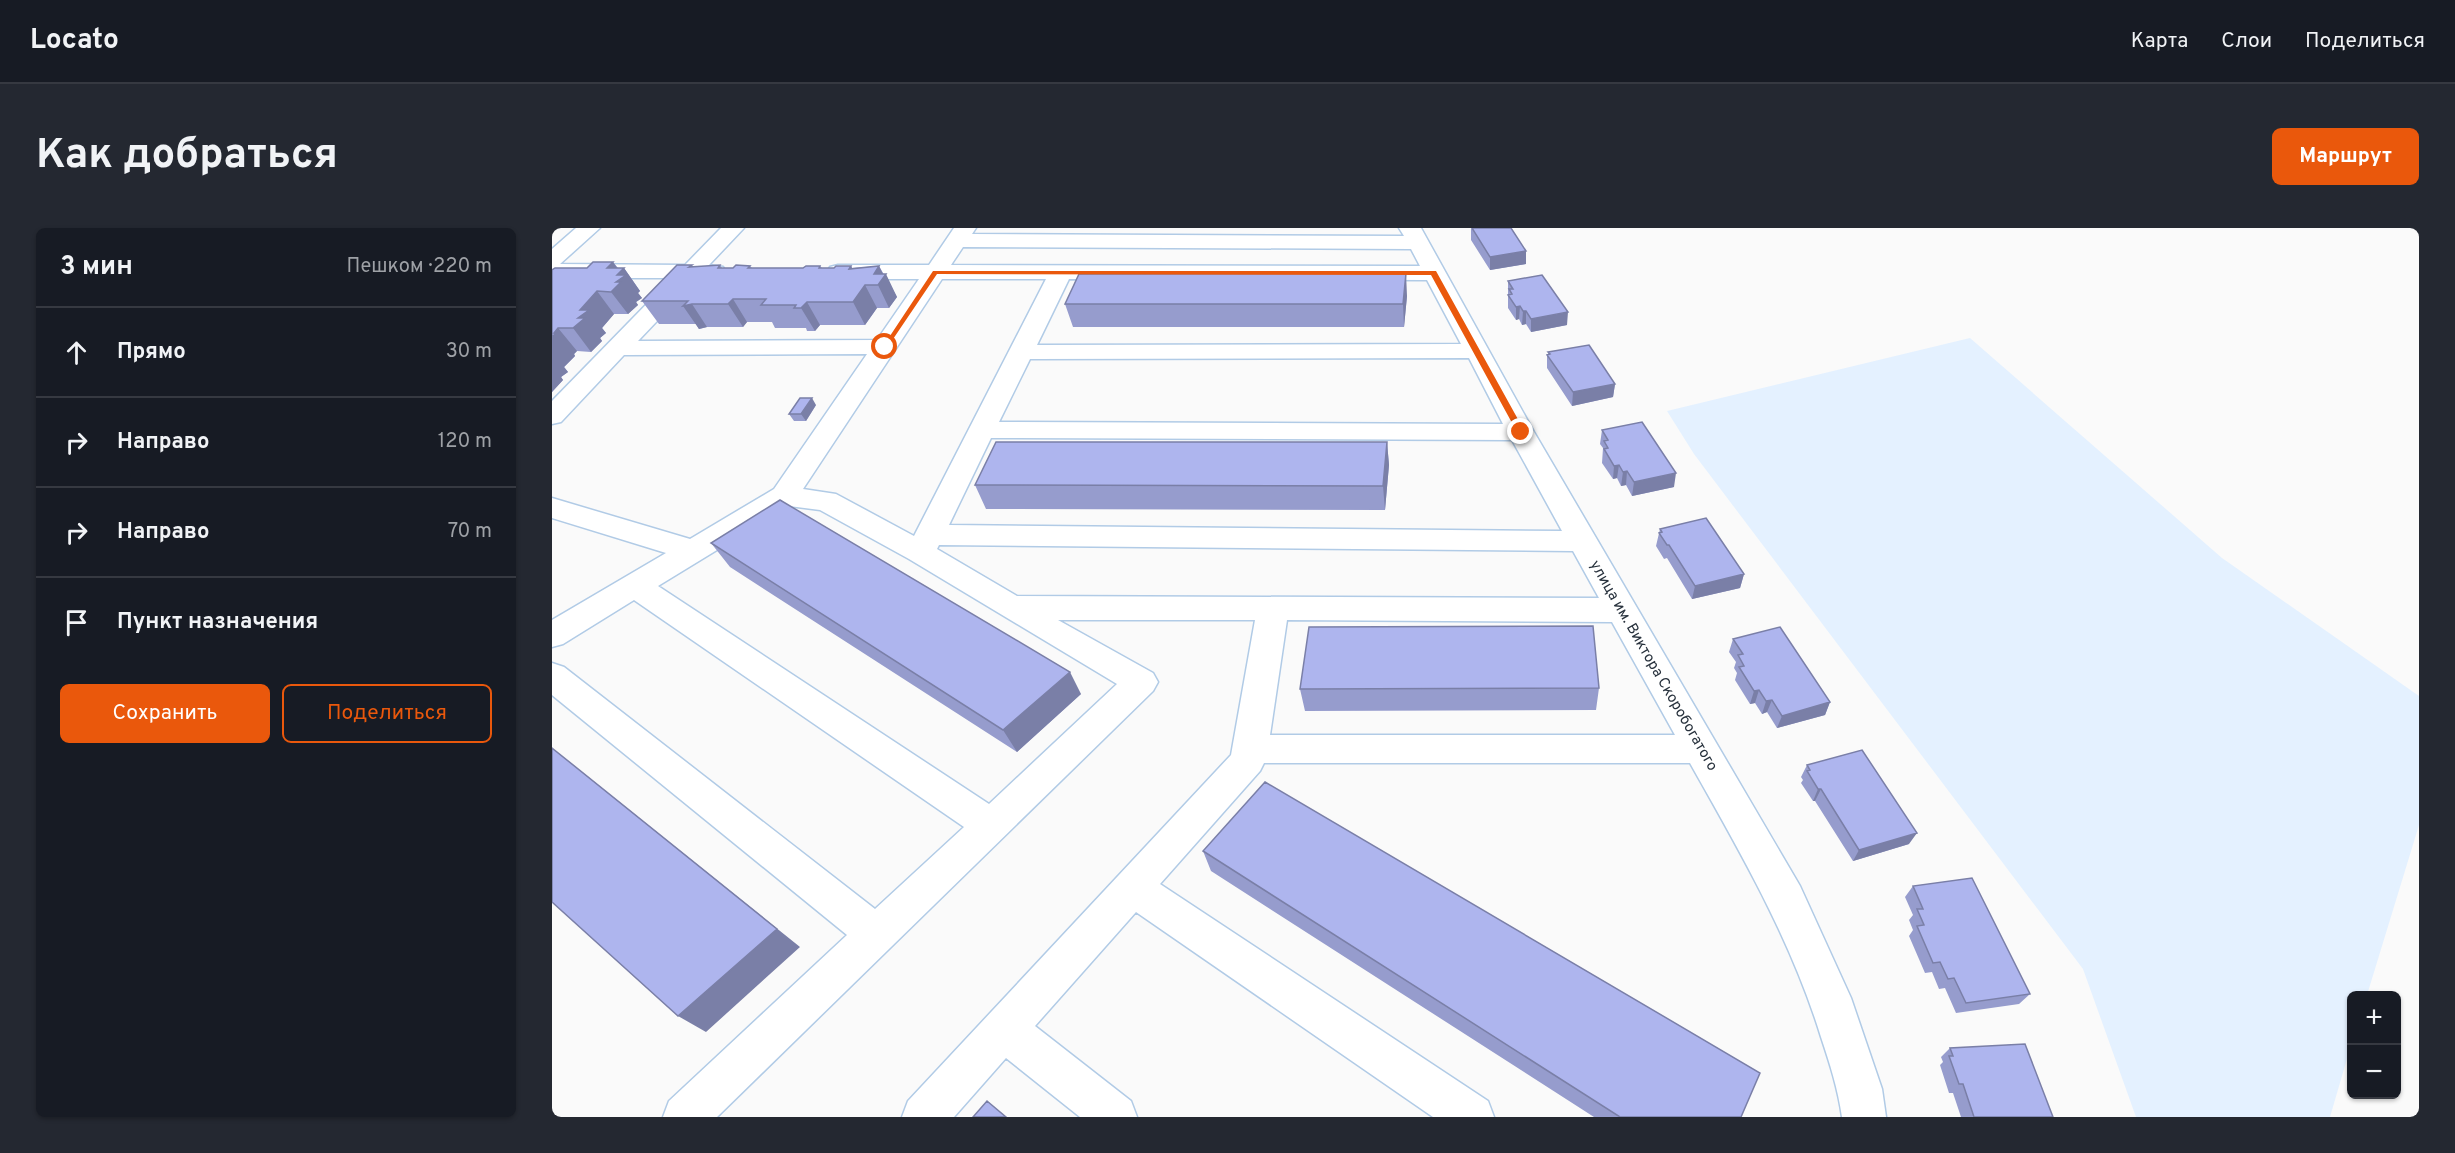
<!DOCTYPE html>
<html lang="ru">
<meta charset="utf-8">
<style>
:root{--surface:#171b24;--page:#242831;--text:#f1f3f6;--muted:#9ea1a6;--line:#363941;--accent:#ea580c}
body{margin:0;font-family:Overpass,sans-serif;background:var(--page);color:var(--text)}
.controls{position:absolute;right:18px;bottom:18px;display:grid;overflow:hidden;border-radius:9px;box-shadow:0 2px 4px #0004}
.controls button{width:54px;height:54px;display:grid;place-items:center;padding:0;border:0;border-bottom:2px solid var(--line);background:var(--surface);color:var(--text);font:30px sans-serif}
.stop{position:absolute;width:18px;height:18px;margin:-14px;border:4px solid #ea580c;border-radius:50%;background:#fff}
.stop.end{background:#ea580c;border-color:#fff;box-shadow:0 2px 6px #0008}
.list{margin:0;padding:0;list-style:none}
h2{display:flex;justify-content:space-between;align-items:center;height:78px;margin:0;padding:0 24px;font-size:26px}
h2 small{font-size:20px;font-weight:400;color:var(--muted)}
.list li{display:grid;grid-template-columns:39px 1fr auto;gap:18px;align-items:center;box-sizing:border-box;height:90px;padding:0 24px;border-top:2px solid var(--line)}
.list b{display:block;font-size:22px;white-space:nowrap}
.list em{font-size:20px;font-style:normal;color:var(--muted)}
.actions{display:flex;gap:12px;padding:18px 24px}
.actions a{flex:1;padding:14px 0;border:2px solid var(--accent);border-radius:9px;text-align:center;font-size:21px;color:var(--accent)}
.actions .main{background:var(--accent);color:#fff}
.icon{flex:none;width:33px;height:33px;fill:none;stroke:currentColor;stroke-width:2;stroke-linecap:round;stroke-linejoin:round}
.map{position:relative;flex:none;width:1867px;height:889px;overflow:hidden;border-radius:9px}
header{display:flex;align-items:center;gap:36px;box-sizing:border-box;height:84px;padding:0 30px;background:var(--surface);border-bottom:2px solid var(--line)}
header strong{font-size:28px}
nav{display:flex;gap:33px;margin-inline-start:auto;font-size:21px}
.intro{display:flex;align-items:center;justify-content:space-between;box-sizing:border-box;height:144px;padding:0 36px}
h1{margin:0;font-size:42px}
.button{padding:15px 27px;border-radius:9px;background:var(--accent);color:#fff;font-size:21px;font-weight:700}
main{display:flex;gap:36px;padding:0 36px}
aside{flex:1;background:var(--surface);border-radius:9px;box-shadow:0 2px 4px #0004}
.map>svg:first-child{display:block}
.built{fill:#e4f1ff}
.lines{fill:none;stroke-linecap:round;stroke-linejoin:round}
.minor-casing{stroke:#b1cbe6;stroke-width:3}
.minor{fill:#fff;fill-rule:evenodd}
.wall{fill:#969ccd}
.shaded-wall{fill:#7a7fa7}
.building{fill:#aeb5ee;stroke:#7a7fa7;stroke-width:1.5}
.route{fill:#ea580c}
.labels{text-anchor:middle;dominant-baseline:central;stroke-width:5;stroke-linejoin:round;paint-order:stroke}
.street-label{font-size:15px;fill:#28323d;stroke:#fff}
</style>
<header>
<strong>Locato</strong>
<nav><a>Карта</a><a>Слои</a><a>Поделиться</a></nav>
</header>
<div class="intro"><h1>Как добраться</h1><a class="button">Маршрут</a></div>
<main>
<aside>
<h2>3 мин<small>Пешком · 220 m</small></h2>
<ul class="list">
<li><svg class="icon" aria-label="ahead" viewBox="0 0 24 24"><path d="M12 20V5M6 11l6-6 6 6"/></svg><div><b>Прямо</b></div><em>30 m</em></li>
<li><svg class="icon" aria-label="right" viewBox="0 0 24 24"><path d="M7 20v-9h11M14 6l5 5-5 5"/></svg><div><b>Направо</b></div><em>120 m</em></li>
<li><svg class="icon" aria-label="right" viewBox="0 0 24 24"><path d="M7 20v-9h11M14 6l5 5-5 5"/></svg><div><b>Направо</b></div><em>70 m</em></li>
<li><svg class="icon" aria-label="arrive" viewBox="0 0 24 24"><path d="M6 21V4h12l-3 4 3 4H6"/></svg><div><b>Пункт назначения</b></div></li>
</ul>
<div class="actions"><a class="main">Сохранить</a><a>Поделиться</a></div>
</aside>
<div class="map">
<svg width="1867" height="889" viewBox="0 0 1867 889">
<rect width="100%" height="100%" fill="#fafafa"/>
<path class="built" d="M1418 110 1670 330 1867 468V597L1815 767 1800 768 1799 817 1778 889H1584L1531 741 1142 226 1115 183Z"/>
<g class="lines">
<defs>
<path id="minor" d="M24 0H48L8 36 133 37 169 0H192L157 37 171 39 174 44 171 49 145 51 86 113 325 112 367 51H286L278 49 275 44 278 39 286 37H377L402 0H424L420 6 852 8 847 0H869L982 204 1248 658 1299 770 1330 861 1334 889H1290C1286 861 1278 836 1269 809 1239 711 1188 624 1138 535H712L708 543 608 656 936 873 942 889H881L584 684 483 798 579 873 585 889H528L454 830 402 889H350L356 873 679 527 703 392H506L601 445 606 454 601 463 165 889H111L117 873 295 707 0 467V435L12 439 323 681 412 599 82 372 11 416 0 419V392L114 325 0 290V270L138 311 222 261 315 126 72 127 9 194 0 196V173L120 50H0V21ZM411 19 859 21 868 38 399 37ZM390 51H494L362 308 284 266 251 261ZM517 51 875 52 909 116 485 117ZM917 130 951 196 447 194 478 131ZM439 210 960 212 1010 303 397 297ZM237 278 268 282 357 331 565 456 437 576 106 358ZM387 317 1021 323 1047 370 465 368 385 321ZM735 392 1060 394 1123 507H718Z"/>
</defs>
<use href="#minor" class="minor-casing"/>
<use href="#minor" class="minor"/>
</g>
<path class="wall" d="M919 0 974 36 938 42 919 12Z
M61 34 66 40H72L88 63 86 65 90 70 84 74 86 77 76 86H62L50 100 54 105 48 110 50 113 39 124 25 123 22 126 23 128 12 139 16 144 9 149 11 152 0 164V42L35 40Z
M140 37 141 39 168 37 170 40H181L198 38 200 40H251L268 38 270 40H282L299 38 300 40 327 38 345 69 337 80H325L313 97H268L263 103H255L254 100H223L220 94H195L191 99H155L147 101 144 96H107L90 73Z
M956 53 1015 97 979 104 974 96 970 97 967 91 964 92 956 80Z
M855 68 852 99H521L513 76Z
M996 124 1063 156 1061 169 1020 178 995 140V127H996Z
M264 177 254 193H242L237 186Z
M1050 202 1122 259 1080 268 1074 257 1069 258 1065 250 1061 251 1050 235 1051 220 1048 216Z
M835 214 837 237 833 282 434 281 423 257Z
M1108 301 1192 346 1188 360 1140 371 1115 330 1112 331 1104 318Z
M159 315 529 466 465 524 178 339Z
M1181 411 1278 474 1273 487 1225 500 1215 484 1210 486 1203 475 1198 476 1183 452 1185 445 1182 440 1184 434 1177 424Z
M1047 460 1044 482 753 483 748 461Z
M1255 537 1357 616 1301 633 1263 573H1261L1249 555 1251 552 1249 549Z
M651 623 1189 889H1042L659 643Z
M1361 658 1478 766 1467 776 1404 785 1393 760 1387 761 1380 744 1373 745 1357 708 1361 702 1357 692 1361 687 1353 669Z
M1398 820 1501 889H1409L1401 865H1397L1388 837 1391 834 1389 829Z"/>
<path class="shaded-wall" d="M974 23V36L938 42V29Z
M61 34 68 44 72 40 88 63 86 65 90 70 84 74 86 77 76 86 59 64 55 40Z
M299 38 310 61 313 57 325 80 313 97 301 74 297 41Z
M327 38 332 48 334 46 345 69 337 80 326 57 322 46Z
M854 45 855 68 852 99 851 76Z
M45 63 62 86 50 100 54 105 48 110 50 113 39 124 21 100 26 90 28 82Z
M181 71 195 94 191 99 176 76Z
M255 74 268 97 263 103 249 80Z
M140 76 155 99 147 101 131 78Z
M968 78 967 91 964 92V79Z
M971 83H974V96L970 97Z
M1016 84 1015 97 979 104V91Z
M6 100 25 123 22 126 23 128 12 139 16 144 9 149 11 152 0 164V109L2 105Z
M1063 156 1061 169 1020 178 1021 164Z
M260 170 264 177 254 193 249 186Z
M835 214 837 237 833 282 831 258Z
M1067 237 1065 250 1061 251 1062 238Z
M1075 243 1074 257 1069 258 1071 244Z
M1124 245 1122 259 1080 268 1082 254Z
M1192 346 1188 360 1140 371 1143 358Z
M518 444 529 466 465 524 451 502Z
M1207 462 1203 475 1198 476 1202 463Z
M1220 472 1215 484 1210 486 1214 473Z
M1278 474 1273 487 1225 500 1230 488Z
M0 520 248 719 154 804 126 788Z
M1266 561H1269L1263 573H1261Z
M1365 605 1357 616 1301 633 1307 622Z"/>
<path class="building" d="M920 0H959L974 23 938 29Z
M41 34H61L55 40H72L65 47H74L64 54H69L59 64 45 63 28 82H37L26 90H33L21 100H6L2 105H4L0 109V42L3 40H35Z
M125 37H140L137 39 168 37 166 40H181L184 37 198 38 196 40H251L254 38H268L267 40H282L284 38H299L297 41 327 38 322 46H334L326 57H313L301 74H255L249 80H242L244 77H209L214 71H181L176 76H140L131 78 136 73H90Z
M854 45 851 76H513L527 46Z
M990 47 1016 84 979 91 974 83H971L968 78 964 79 956 67 960 66 957 61H961L956 53Z
M1037 117 1063 156 1021 164 995 127 998 126 996 124Z
M248 170H260L249 186H237Z
M1090 194 1124 245 1082 254 1075 243 1071 244 1067 237 1062 238 1052 221 1056 220 1052 213 1056 212 1050 202Z
M444 214H835L831 258 423 257Z
M228 272 518 444 451 502 159 315Z
M1154 290 1192 346 1143 358 1117 317H1115L1107 305 1110 304 1108 301Z
M1041 398 1047 460 748 461 757 399Z
M1228 399 1278 474 1230 488 1220 472 1214 473 1207 462 1202 463 1187 439 1192 438 1186 427 1191 426 1181 411Z
M0 520 225 701 126 788 0 674Z
M1310 522 1365 605 1307 622 1269 561H1266L1255 543 1258 542 1255 537Z
M713 554 1208 845 1189 889H1068L651 623Z
M1420 650 1478 766 1414 775 1402 750 1396 751 1388 734 1381 735 1365 698 1372 697 1365 681H1371L1361 658Z
M1473 816 1501 889H1422L1411 856H1407L1397 828H1401L1398 820Z
M435 873 454 889H421Z"/>
<path class="route" d="M381 43H884L973 204 969 206 965 204 879 47 385 46 335 120H330Z"/>
<g class="labels">
<g class="street-label">
<text transform="translate(1101 438) rotate(60)">улица им. Виктора Скоробогатого</text>
</g>
</g>
</svg>
<div class="controls">
<button>+</button>
<button>−</button>
</div>
<div class="stop" style="left:333px;top:119px"></div>
<div class="stop end" style="left:969px;top:204px"></div>
</div>
</main>
